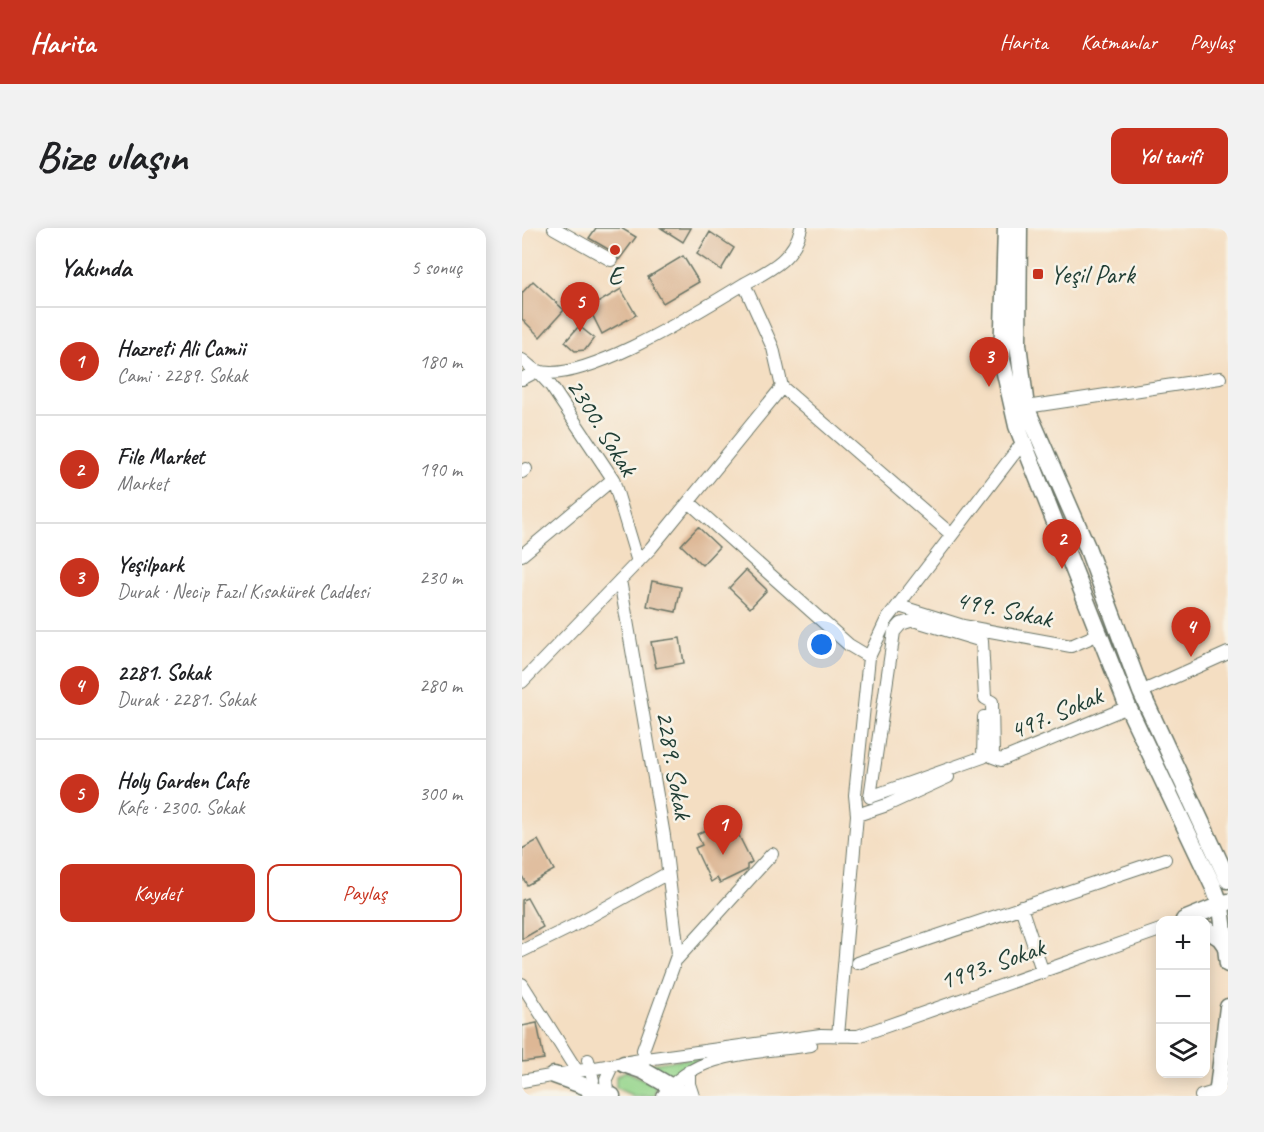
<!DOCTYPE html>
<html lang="tr">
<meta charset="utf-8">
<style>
:root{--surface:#fff;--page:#f2f2f2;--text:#202124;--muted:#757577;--line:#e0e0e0;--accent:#c8321e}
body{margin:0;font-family:Caveat,sans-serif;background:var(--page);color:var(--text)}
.controls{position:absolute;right:18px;bottom:18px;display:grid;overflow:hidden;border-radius:12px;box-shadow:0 3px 15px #0003}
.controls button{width:54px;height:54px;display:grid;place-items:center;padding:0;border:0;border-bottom:2px solid var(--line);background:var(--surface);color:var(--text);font:30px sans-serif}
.you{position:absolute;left:300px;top:417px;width:21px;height:21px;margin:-15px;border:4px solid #fff;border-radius:50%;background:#1a73e8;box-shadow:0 0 0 9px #1a73e833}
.badge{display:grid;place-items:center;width:39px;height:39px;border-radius:50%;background:var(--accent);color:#fff;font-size:20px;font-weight:700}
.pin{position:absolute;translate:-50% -50px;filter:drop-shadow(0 2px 3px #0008)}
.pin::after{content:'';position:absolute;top:32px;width:21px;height:18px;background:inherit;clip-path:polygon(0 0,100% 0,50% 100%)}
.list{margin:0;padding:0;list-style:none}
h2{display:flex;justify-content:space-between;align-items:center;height:78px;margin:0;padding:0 24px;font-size:26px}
h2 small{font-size:20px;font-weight:400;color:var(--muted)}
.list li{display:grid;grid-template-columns:39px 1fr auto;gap:18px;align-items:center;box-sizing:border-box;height:108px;padding:0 24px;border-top:2px solid var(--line)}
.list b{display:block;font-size:22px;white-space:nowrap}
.list p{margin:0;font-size:20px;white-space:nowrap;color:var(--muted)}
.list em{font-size:20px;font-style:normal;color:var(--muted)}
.actions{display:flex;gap:12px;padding:18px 24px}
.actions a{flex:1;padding:14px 0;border:2px solid var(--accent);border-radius:12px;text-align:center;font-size:21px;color:var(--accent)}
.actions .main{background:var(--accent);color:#fff}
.icon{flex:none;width:33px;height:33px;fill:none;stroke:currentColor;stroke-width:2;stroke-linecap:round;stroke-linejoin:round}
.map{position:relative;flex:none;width:706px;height:868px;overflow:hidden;border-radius:12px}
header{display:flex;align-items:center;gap:36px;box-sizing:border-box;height:84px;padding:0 30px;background:var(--accent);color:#fff}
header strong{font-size:28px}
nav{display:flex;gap:33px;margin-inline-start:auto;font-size:21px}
.intro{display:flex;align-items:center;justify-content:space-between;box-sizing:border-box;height:144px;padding:0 36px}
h1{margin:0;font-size:42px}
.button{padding:15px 27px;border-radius:12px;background:var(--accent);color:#fff;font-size:21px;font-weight:700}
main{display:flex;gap:36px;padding:0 36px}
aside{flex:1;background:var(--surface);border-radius:12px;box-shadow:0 3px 15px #0003}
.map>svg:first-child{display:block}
.green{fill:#95d58c;stroke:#5a8960;stroke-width:1.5}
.building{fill:#ddb795}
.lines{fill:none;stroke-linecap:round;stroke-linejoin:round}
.minor-casing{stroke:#6a7566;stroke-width:14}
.major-casing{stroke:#6a7566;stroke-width:19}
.minor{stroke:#fff;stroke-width:12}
.major{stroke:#fff;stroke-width:16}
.poi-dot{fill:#c8321e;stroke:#f7f3e8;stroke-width:2}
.labels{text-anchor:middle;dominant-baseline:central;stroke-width:5;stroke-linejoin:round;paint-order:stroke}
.poi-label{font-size:26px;fill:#1f3d34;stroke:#f7f3e8;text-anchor:start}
.street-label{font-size:26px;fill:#1f3d34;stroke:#f7f3e8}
</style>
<header>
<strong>Harita</strong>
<nav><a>Harita</a><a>Katmanlar</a><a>Paylaş</a></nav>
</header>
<div class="intro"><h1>Bize ulaşın</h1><a class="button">Yol tarifi</a></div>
<main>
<aside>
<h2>Yakında<small>5 sonuç</small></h2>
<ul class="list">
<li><span class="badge">1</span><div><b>Hazreti Ali Camii</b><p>Cami · 2289. Sokak</p></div><em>180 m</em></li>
<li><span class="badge">2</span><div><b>File Market</b><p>Market</p></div><em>190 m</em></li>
<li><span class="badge">3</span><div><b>Yeşilpark</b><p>Durak · Necip Fazıl Kısakürek Caddesi</p></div><em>230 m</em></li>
<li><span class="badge">4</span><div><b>2281. Sokak</b><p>Durak · 2281. Sokak</p></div><em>280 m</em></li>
<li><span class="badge">5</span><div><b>Holy Garden Cafe</b><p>Kafe · 2300. Sokak</p></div><em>300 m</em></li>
</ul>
<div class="actions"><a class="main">Kaydet</a><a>Paylaş</a></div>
</aside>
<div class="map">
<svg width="706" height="868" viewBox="0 0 706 868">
<rect width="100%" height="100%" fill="#f7f3e8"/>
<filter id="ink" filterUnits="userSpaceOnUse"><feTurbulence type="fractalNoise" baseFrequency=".0167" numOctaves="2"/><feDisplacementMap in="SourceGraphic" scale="12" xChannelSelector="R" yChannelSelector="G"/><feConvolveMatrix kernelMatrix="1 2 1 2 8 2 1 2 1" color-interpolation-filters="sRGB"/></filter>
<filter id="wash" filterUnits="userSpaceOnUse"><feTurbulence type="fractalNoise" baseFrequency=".008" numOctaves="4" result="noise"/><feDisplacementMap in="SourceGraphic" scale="24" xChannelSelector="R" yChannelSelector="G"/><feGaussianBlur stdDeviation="1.35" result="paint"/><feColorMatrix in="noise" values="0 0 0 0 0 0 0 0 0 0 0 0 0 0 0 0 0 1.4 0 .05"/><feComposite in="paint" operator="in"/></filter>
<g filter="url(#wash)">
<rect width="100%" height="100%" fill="#f4dec2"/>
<path class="green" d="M302 811 182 829 149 849 121 837Z
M104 843 134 857 132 868H112L94 860V848Z"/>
<g id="blocks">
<path class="building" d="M74 0H99L114 9 97 32 93 25 67 10Z
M139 0H169L161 14Z
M188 4 212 20 199 42 175 26Z
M161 28 177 54 141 75 126 49Z
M11 53 42 82 18 109 0 91V65Z
M99 61 114 87 80 106 67 80Z
M57 98 72 110 63 122 53 123 43 114Z
M176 299 197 319 180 337 159 317Z
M224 342 245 362 228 380 207 360Z
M130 353 159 359 154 384 125 378Z
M158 410 162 435 134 440 129 414Z
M197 596 202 606 213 600 230 634 225 637V642L198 655 195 650 189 654 173 620 180 617 175 606Z
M16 612 32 642 5 657 0 648V621Z
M5 670 21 699 0 711V672Z
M15 795 22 831 0 834V798Z"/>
</g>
</g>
<g filter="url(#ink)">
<use href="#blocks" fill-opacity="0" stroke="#6a7566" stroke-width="1.5"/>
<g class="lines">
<defs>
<path id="minor" d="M32 0 89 32
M0 132C5 135 10 141 15 143 60 158 182 80 222 56
M0 151 15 143 29 158 91 251 116 334
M260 159 430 307
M504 179 698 150
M0 244 4 241
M167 274 327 417 347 429
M0 327 91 251
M98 352 142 608 156 725 121 822 124 831
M377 378 441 398 549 418 577 406
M0 454 129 320 260 159 251 120 222 56C248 42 272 31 279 0
M619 464 706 425
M470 488 462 489 461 529 348 569 372 404 379 396 391 392 460 413 463 470 470 474 471 529 479 532 606 479
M335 587 365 577 426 549
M499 679 521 745
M0 723 49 699 146 645
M155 731 250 626
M335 735 643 631
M0 756 55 843
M316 808 335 587 333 567 347 429 364 393 501 214
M66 832 71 852 66 865
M167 843V856L171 868
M0 853 124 831 299 807 336 808 638 702
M85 866 84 851 90 838
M141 868C173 822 239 825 289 817
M679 868 696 863"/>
<path id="major" d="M484 0 480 132 495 198 606 479 692 660 699 679 706 736
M497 0 496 116 504 179 565 319 619 464 706 652
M662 692 706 674
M684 701 698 710 705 720
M102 836 122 843 165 868
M32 847 90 868
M695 868 706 779"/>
</defs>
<use href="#minor" class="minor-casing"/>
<use href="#major" class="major-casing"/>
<use href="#minor" class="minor"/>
<use href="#major" class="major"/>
</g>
</g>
<g class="poi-dot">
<circle cx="93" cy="22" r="6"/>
<rect x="510" y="40" width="12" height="12" rx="3"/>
</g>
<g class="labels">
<g class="poi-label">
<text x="528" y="46">Yeşil Park</text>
<text x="93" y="47" text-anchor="middle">E</text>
</g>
<g class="street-label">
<text transform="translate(80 199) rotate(58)">2300. Sokak</text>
<text transform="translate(482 381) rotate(12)">499. Sokak</text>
<text transform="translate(534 485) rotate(-23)">497. Sokak</text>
<text transform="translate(152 537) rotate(80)">2289. Sokak</text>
<text transform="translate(470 736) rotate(-19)">1993. Sokak</text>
</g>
</g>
</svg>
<div class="controls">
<button>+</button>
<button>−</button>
<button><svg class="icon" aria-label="layers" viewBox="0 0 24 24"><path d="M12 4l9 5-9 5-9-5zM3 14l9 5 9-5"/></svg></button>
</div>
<div class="you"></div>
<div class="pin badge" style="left:201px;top:627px">1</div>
<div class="pin badge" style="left:540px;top:341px">2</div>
<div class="pin badge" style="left:467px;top:159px">3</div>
<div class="pin badge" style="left:669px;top:429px">4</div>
<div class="pin badge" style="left:58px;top:104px">5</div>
</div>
</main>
